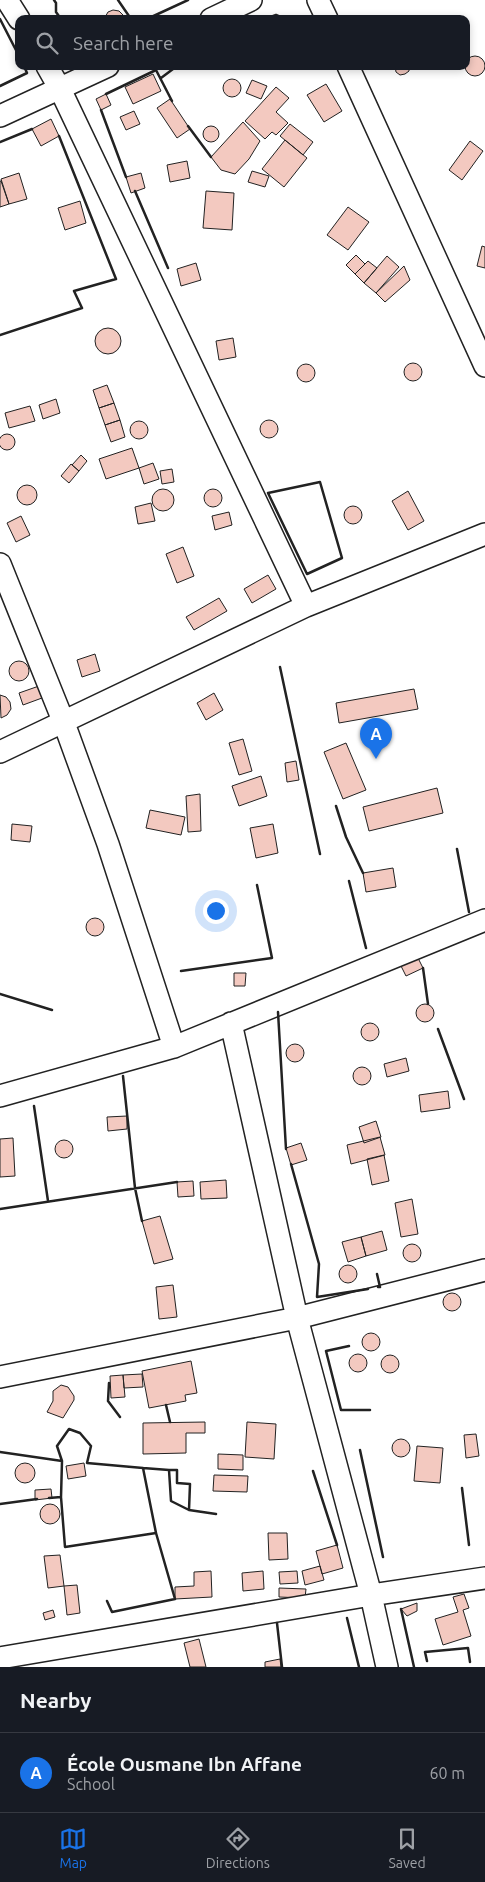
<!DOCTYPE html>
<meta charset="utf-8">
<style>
:root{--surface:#171b24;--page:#20242c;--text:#f1f3f6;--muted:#9ea1a6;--line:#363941;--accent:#1a73e8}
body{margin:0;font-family:Ubuntu,sans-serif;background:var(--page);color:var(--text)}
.you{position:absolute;left:215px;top:910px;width:18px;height:18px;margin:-12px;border:4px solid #fff;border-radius:50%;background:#1a73e8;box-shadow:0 0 0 8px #1a73e833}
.badge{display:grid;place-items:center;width:32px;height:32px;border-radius:50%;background:var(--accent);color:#fff;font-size:16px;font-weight:700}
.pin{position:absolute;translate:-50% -41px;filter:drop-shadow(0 1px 2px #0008)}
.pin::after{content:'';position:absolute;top:26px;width:18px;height:15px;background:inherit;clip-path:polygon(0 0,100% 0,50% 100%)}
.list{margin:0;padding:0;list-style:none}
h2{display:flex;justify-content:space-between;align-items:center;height:65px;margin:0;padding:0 20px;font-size:21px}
h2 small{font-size:16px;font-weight:400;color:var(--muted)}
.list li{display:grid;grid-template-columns:32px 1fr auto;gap:15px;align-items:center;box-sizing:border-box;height:80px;padding:0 20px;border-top:1px solid var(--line)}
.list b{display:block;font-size:19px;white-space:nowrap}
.list p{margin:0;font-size:16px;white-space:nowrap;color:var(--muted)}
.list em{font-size:16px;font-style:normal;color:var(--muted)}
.icon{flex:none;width:28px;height:28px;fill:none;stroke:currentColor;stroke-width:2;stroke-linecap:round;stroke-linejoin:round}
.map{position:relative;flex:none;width:485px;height:1667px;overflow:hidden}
.search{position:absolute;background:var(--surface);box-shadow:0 2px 8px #0003;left:15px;right:15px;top:15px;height:55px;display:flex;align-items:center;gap:12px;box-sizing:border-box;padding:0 18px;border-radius:10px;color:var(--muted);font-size:19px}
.sheet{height:145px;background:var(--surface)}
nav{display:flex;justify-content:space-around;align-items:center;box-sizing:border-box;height:70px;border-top:1px solid var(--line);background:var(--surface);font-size:14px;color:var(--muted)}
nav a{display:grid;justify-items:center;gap:2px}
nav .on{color:var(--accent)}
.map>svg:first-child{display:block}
.building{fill:#f3c9c0;stroke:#222}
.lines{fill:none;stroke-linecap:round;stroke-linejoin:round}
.street-casing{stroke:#222;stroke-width:24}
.street{stroke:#fff;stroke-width:21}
.wall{stroke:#222;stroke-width:2.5}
</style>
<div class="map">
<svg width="485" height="1667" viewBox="0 0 485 1667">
<rect width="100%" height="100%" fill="#fff"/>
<path class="building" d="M113 10 119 11 123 15 125 19H104L108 12Z
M465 66a10 10 0 1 1 20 0a10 10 0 1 1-20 0Z
M395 66H409V71L405 74 400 75 396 72Z
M153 74 161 91 133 104 125 87Z
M223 88a9 9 0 1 1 18 0a9 9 0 1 1-18 0Z
M252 80 267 86 261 99 246 93Z
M326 84 342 111 324 122 307 95Z
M276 87 289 98 276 112 288 123 276 135 272 132 265 139 245 121Z
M106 94 111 105 101 110 96 99Z
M170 99 190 129 177 138 157 108Z
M134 111 140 124 126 130 120 117Z
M51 119 59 136 41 146 32 129Z
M243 122 260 141 249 159 235 174 221 170 211 157Z
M290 124 313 142 303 155 280 136Z
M203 134a8 8 0 1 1 16 0a8 8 0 1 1-16 0Z
M285 140 307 158 284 187 262 169Z
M470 141 483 151 462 180 449 170Z
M187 161 190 178 170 182 167 165Z
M252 171 269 176 265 187 248 182Z
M19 173 27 199 9 204 1 179Z
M141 173 145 188 131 193 126 177Z
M0 181H1L9 204 0 207Z
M206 191 234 193 232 230 203 228Z
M80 201 86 223 65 230 58 208Z
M348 207 369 222 348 250 327 235Z
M482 246 485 247V268L477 266Z
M356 255 365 264 355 274 346 265Z
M387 256 399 267 376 293 364 283Z
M368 261 377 268 364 283 355 274Z
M196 263 201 280 181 286 177 269Z
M404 266 410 280 385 302 376 293Z
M95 341a13 13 0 1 1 26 0a13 13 0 1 1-26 0Z
M233 338 236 357 219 360 216 341Z
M404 372a9 9 0 1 1 18 0a9 9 0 1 1-18 0Z
M297 373a9 9 0 1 1 18 0a9 9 0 1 1-18 0Z
M107 385 114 403 99 408 93 390Z
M56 399 60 413 43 419 39 405Z
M114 403 120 420 105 425 99 408Z
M30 406 35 421 9 428 5 413Z
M260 429a9 9 0 1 1 18 0a9 9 0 1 1-18 0Z
M120 420 125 437 111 442 105 425Z
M130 430a9 9 0 1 1 18 0a9 9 0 1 1-18 0Z
M-1 442a8 8 0 1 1 16 0a8 8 0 1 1-16 0Z
M132 448 139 468 106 479 99 459Z
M81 455 87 461 79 471 72 465Z
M153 463 159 479 144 484 139 468Z
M71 464 79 471 69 483 61 476Z
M172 469 174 482 162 484 160 471Z
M17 495a10 10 0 1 1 20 0a10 10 0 1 1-20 0Z
M204 498a9 9 0 1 1 18 0a9 9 0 1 1-18 0Z
M152 500a11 11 0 1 1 22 0a11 11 0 1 1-22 0Z
M408 491 424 521 408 530 392 501Z
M151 503 155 521 138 524 135 507Z
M344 515a9 9 0 1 1 18 0a9 9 0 1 1-18 0Z
M229 512 232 525 215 530 212 516Z
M21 516 30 535 16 542 7 523Z
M183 547 194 576 177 583 166 554Z
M268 575 276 589 252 603 244 589Z
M219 598 227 611 194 630 186 617Z
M95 654 100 671 82 677 77 660Z
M9 671a10 10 0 1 1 20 0a10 10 0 1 1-20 0Z
M39 686 42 698 23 705 19 693Z
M414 689 418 709 339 723 336 703Z
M214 693 223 710 206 720 197 703Z
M0 695 6 697 10 702 11 709 7 715 1 718Z
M243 739 252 771 239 775 229 743Z
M346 743 366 790 343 799 324 752Z
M296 761 299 780 287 782 285 763Z
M261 776 267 796 239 806 232 786Z
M437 788 443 813 369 831 363 807Z
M200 794 201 831 188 832 186 796Z
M150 810 185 817 181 835 146 828Z
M12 824 32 826 30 842 11 840Z
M273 824 278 853 256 858 250 828Z
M393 868 396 887 366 892 363 873Z
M86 927a9 9 0 1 1 18 0a9 9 0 1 1-18 0Z
M416 954 423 968 406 976 399 962Z
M234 973H246L245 986H234Z
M416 1013a9 9 0 1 1 18 0a9 9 0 1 1-18 0Z
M361 1032a9 9 0 1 1 18 0a9 9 0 1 1-18 0Z
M286 1053a9 9 0 1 1 18 0a9 9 0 1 1-18 0Z
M406 1058 409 1071 387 1077 384 1064Z
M353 1076a9 9 0 1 1 18 0a9 9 0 1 1-18 0Z
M448 1091 450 1108 421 1112 419 1095Z
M127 1116V1129L108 1131 107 1117Z
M376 1121 381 1137 364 1143 359 1127Z
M380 1137 385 1155 351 1164 347 1145Z
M13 1138 15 1176 0 1177V1139Z
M55 1149a9 9 0 1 1 18 0a9 9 0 1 1-18 0Z
M301 1143 307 1160 291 1165 286 1148Z
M384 1155 389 1181 372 1185 367 1159Z
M226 1180 227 1198 201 1199 200 1182Z
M193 1181 194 1196 178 1197 177 1182Z
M412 1199 418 1234 401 1237 395 1203Z
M160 1216 173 1259 154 1264 142 1221Z
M382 1231 387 1250 366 1256 361 1237Z
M361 1237 366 1256 348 1262 342 1242Z
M403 1253a9 9 0 1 1 18 0a9 9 0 1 1-18 0Z
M339 1274a9 9 0 1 1 18 0a9 9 0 1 1-18 0Z
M173 1285 177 1317 159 1319 156 1287Z
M443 1302a9 9 0 1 1 18 0a9 9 0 1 1-18 0Z
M362 1342a9 9 0 1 1 18 0a9 9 0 1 1-18 0Z
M349 1363a9 9 0 1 1 18 0a9 9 0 1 1-18 0Z
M381 1364a9 9 0 1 1 18 0a9 9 0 1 1-18 0Z
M191 1361 197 1393 185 1395 186 1401 149 1408 142 1371Z
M142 1374 143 1387 124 1388 123 1375Z
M123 1375 125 1397 111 1398 110 1376Z
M61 1385 68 1387 74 1396V1400L63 1418 47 1412 53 1401V1391Z
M205 1422V1433H186V1453L143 1454V1423Z
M247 1422 276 1424 274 1459 245 1457Z
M476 1434 479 1456 466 1458 464 1435Z
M392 1448a9 9 0 1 1 18 0a9 9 0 1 1-18 0Z
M417 1446 443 1448 440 1483 414 1481Z
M218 1454 243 1455V1470L218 1469Z
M15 1473a10 10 0 1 1 20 0a10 10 0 1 1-20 0Z
M84 1463 86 1476 68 1479 66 1466Z
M214 1475 248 1476 247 1492 213 1491Z
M51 1489 52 1498 35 1500V1490Z
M40 1514a10 10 0 1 1 20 0a10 10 0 1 1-20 0Z
M268 1533H287L288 1559 269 1560Z
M337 1545 343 1568 322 1574 316 1551Z
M60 1555 64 1586 48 1588 44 1556Z
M320 1566 324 1580 305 1585 302 1571Z
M211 1571 212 1597 175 1599V1587L194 1586V1572Z
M263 1571 264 1589 243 1591 242 1573Z
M297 1571 298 1583 280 1584 279 1572Z
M77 1585 80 1613 67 1615 64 1586Z
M279 1588 306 1589 305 1598 279 1597Z
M464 1594 469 1608 463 1610 471 1636 443 1645 435 1619 458 1612 453 1597Z
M417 1603V1611L407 1616 401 1609Z
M53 1610 55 1617 45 1620 43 1613Z
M199 1639 206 1667H190L184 1643Z
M280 1659 281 1667H265V1662Z"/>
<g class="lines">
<defs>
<path id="street" d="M7 0 19 19
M318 0 327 19
M211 19 251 0
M47 66 60 89 306 606
M348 66 485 366
M0 116 108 66
M0 564 64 723 108 844 174 1047
M0 752 306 606 485 534
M231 1023 297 1318 371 1595 387 1667
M0 1096 174 1047 485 920
M0 1377 297 1318 485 1270
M0 1658 371 1595 485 1578"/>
</defs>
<use href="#street" class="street-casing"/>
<use href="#street" class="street"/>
<path class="wall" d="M54 0 56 3V12L61 19
M118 0 131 19
M0 19 19 56
M147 19 188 0
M265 19 276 15 285 19
M161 78 177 66
M0 86 27 73 24 66
M106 94 156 70 172 101
M101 110 126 177
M188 126 211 157
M0 142 32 129
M135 191 168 268
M0 335 82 308 74 291 116 279 59 136
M320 482 342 558 307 574 268 493Z
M280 667 320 854
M336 806 346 837 363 873
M457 849 469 912
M349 881 366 948
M423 968 428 1004
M181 971 272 958 257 885
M0 994 52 1010
M278 1012 286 1149
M438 1029 464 1099
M123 1076 135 1188 142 1221
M34 1106 48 1201
M291 1164 319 1264 317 1297 368 1289
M0 1209 177 1182
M377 1274 380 1287H378
M349 1346 326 1351 341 1410H370
M109 1383 108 1401 120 1417
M166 1405 170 1422
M360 1450 383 1557
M0 1452 62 1461 61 1497 49 1498
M143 1468 169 1470 171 1501 189 1510 216 1514
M169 1470H177V1483L190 1484 189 1510
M313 1471 337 1545
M462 1488 469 1545
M61 1497 65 1547 156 1533 143 1468 87 1463 91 1446 80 1433 69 1429 57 1446 62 1461
M0 1504 37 1499
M107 1601 112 1612 175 1599 156 1533
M401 1609 414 1667
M347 1618 359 1667
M277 1623 282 1667
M427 1661 425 1652 468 1648 470 1662"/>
</g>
</svg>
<div class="you"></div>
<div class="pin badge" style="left:376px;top:759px">A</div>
<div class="search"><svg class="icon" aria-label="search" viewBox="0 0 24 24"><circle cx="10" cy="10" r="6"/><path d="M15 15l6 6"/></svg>Search here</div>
</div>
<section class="sheet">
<h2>Nearby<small></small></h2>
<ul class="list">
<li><span class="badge">A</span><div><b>École Ousmane Ibn Affane</b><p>School</p></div><em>60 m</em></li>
</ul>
</section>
<nav>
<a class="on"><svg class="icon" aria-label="map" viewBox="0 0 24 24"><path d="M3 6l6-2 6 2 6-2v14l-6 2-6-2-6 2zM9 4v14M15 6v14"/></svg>Map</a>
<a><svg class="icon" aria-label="directions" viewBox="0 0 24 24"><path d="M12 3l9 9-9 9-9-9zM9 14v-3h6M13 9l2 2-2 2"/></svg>Directions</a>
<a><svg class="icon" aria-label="saved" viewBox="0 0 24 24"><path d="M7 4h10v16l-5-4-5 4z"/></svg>Saved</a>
</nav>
